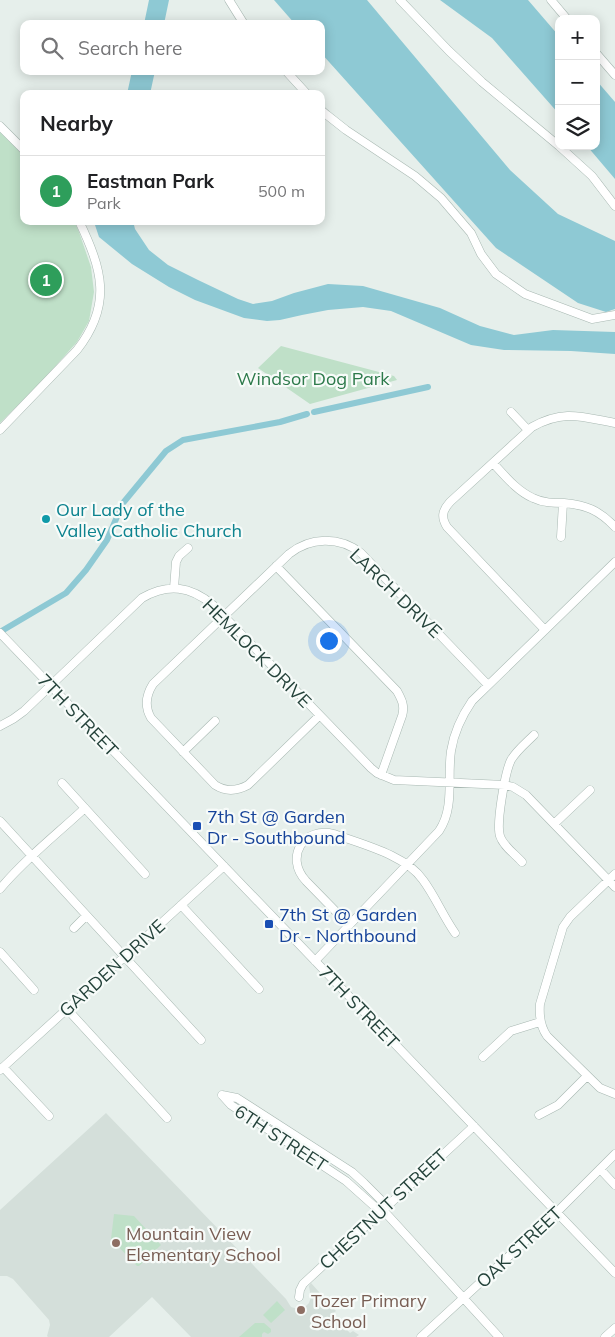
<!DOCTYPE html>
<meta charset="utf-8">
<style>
:root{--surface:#fff;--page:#f6f6f6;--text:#202124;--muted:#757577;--line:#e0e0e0;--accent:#0b8043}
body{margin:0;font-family:Mulish,sans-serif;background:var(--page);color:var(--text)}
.controls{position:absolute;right:15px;top:15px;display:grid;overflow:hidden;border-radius:10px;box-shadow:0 2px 12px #0003}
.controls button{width:45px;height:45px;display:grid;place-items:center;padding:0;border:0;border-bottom:1px solid var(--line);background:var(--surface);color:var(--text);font:25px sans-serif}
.you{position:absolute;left:328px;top:640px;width:18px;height:18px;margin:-12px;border:4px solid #fff;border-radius:50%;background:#1a73e8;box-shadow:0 0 0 8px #1a73e833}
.badge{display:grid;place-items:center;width:32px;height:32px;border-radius:50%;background:var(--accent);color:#fff;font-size:16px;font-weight:700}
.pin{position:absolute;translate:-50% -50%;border:2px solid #fff;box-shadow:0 1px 5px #0006}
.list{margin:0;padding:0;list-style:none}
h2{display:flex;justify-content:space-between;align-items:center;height:65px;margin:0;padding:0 20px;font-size:21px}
h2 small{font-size:16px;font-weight:400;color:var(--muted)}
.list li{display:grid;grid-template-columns:32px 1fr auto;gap:15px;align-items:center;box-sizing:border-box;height:70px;padding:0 20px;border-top:1px solid var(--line)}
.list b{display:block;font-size:19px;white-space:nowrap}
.list p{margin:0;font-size:16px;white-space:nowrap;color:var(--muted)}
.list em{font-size:16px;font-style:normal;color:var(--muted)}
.icon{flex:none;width:28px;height:28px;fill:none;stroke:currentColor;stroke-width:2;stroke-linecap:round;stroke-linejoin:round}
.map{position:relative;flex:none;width:615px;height:1337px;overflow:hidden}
.search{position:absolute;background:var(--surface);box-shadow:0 2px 12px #0003;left:20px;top:20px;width:305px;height:55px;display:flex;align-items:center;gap:12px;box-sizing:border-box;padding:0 18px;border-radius:10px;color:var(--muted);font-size:19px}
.panel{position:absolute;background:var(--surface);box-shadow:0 2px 12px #0003;left:20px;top:90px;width:305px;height:135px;border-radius:10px}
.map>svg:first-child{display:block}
.built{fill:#d4dfda}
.green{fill:#bfe0c8}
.water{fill:#8ec9d4}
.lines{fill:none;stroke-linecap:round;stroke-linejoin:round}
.canal{stroke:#8ec9d4;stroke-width:6}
.minor-casing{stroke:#a8b8b2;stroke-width:9}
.minor{stroke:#fff;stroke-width:8}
.culture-dot{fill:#0f9aa8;stroke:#f7fbf9;stroke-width:2}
.transit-dot{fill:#1a4fb4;stroke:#f7fbf9;stroke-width:2}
.education-dot{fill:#8d6e63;stroke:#f7fbf9;stroke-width:2}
.labels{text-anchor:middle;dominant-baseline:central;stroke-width:4.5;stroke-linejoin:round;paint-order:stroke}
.park-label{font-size:18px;fill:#2d7a4b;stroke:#f7fbf9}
.culture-label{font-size:18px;fill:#0d838f;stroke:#f7fbf9;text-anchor:start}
.street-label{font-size:18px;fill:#24423a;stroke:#f7fbf9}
.transit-label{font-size:18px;fill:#164399;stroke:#f7fbf9;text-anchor:start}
.education-label{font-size:18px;fill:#785e54;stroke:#f7fbf9;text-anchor:start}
</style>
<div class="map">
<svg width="615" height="1337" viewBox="0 0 615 1337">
<rect width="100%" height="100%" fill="#e6efeb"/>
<path class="built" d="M106 1113 286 1299 291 1307 298 1309 306 1306 309 1303 311 1297 309 1286 311 1283 336 1311 332 1314 350 1333 353 1331 359 1335 356 1337H191L152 1297 109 1337H48L47 1336 50 1325 49 1320 13 1279 7 1276H0V1210Z"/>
<path class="green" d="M0 127 24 152V221H74L79 232 91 267 94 292 89 321 77 342 43 380 0 423Z
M281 346 394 376 397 380 310 404 258 368Z
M114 1214 134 1216 161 1245 139 1266H137L111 1239Z
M277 1301 285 1310 271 1323 263 1315Z
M255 1323H264L271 1329V1332L268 1334 264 1332 262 1334V1337H239Z"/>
<path class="water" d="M149 0H169L164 24H144Z
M274 0H367L510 170 558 214 615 241V309L606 312 578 303 496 248 321 53V24H295Z
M440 0H528L559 36V114L492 38Z
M132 71H155L150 94H127Z
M596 80 615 102V179L587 146H596Z
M96 221H133L135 229 149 250 168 265 198 280 238 299 253 304 272 301 294 293 328 284 363 286 440 308 480 326 514 335 553 330 615 332V354L571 351 504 350 471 345 391 311 363 307 328 310 302 315 280 320 267 321 244 318 195 300 169 287 132 264 99 237 95 225Z"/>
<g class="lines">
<path class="canal" d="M314 412 428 387
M0 632 66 593 86 570 107 540 123 503 166 451 183 440 280 422 307 414"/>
<defs>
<path id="minor" d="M229 0 244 24
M400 0 449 51 482 82 559 146
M551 0 567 19
M596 53 615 75
M286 71 307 94
M321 110 327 115 346 130 415 176 441 198 471 233 481 254 496 274 525 294 592 319 615 315
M0 126 24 150
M559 146 592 176 615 206
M511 412 528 430
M0 430 77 350C113 304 102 269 79 221
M493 463C505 476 517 491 533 498 543 503 554 503 564 503 586 505 599 510 615 527
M561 537 563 503
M276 566 397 691C402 700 405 706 402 716L381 775
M174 588 176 562 179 556 188 548
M545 630 447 527C441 517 442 511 450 502L532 427C564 409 582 417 615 423
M0 633 615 1273
M319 716 248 785C237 791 226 792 215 785L151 718C144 706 146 695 153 684L289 554C310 537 339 536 361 553L488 685
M0 726 13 719 24 711 142 598C168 583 190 586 213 605L371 768 377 773 394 780 505 785 513 787 526 795 615 887
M183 752 215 721
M62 783 145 874
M0 821 201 1040
M554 824 590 790
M522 862C515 854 503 846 500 836 496 824 505 772 511 760 517 750 526 743 534 735
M615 874 570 917 563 927 540 1004C539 1016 540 1026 547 1036L600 1088 615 1094
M0 889C24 860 57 834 85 808
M181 905 259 989
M349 925 306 881C284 857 304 826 334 834 361 844 406 855 423 880 435 896 443 916 455 933
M74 928 86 916
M0 952 34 990
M315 961 439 831C455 807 447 778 451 751 454 732 461 717 472 701L615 562
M67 1009 167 1118
M483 1057 511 1031 540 1022
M3 1067 49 1116
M0 1070 224 866
M222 1095 231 1105 346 1181 374 1206 383 1210 499 1337
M222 1095 237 1098 352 1172 364 1183 381 1200 383 1210
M539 1115 558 1105 587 1076
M600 1169 615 1185
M299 1297 300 1290 303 1284 474 1126
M421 1337 557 1212 615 1154
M605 1337 615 1328"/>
</defs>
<use href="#minor" class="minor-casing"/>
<use href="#minor" class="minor"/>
</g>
<circle class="culture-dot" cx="46" cy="519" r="5"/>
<g class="transit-dot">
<rect x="192" y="821" width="10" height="10" rx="2.5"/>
<rect x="264" y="919" width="10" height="10" rx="2.5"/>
</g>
<g class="education-dot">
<circle cx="116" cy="1243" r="5"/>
<circle cx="301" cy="1310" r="5"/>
</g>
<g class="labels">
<g class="park-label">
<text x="313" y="378">Windsor Dog Park</text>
</g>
<g class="culture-label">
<text x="56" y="509">Our Lady of the<tspan x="56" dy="21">Valley Catholic Church</tspan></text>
</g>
<g class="street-label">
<text transform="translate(396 593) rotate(44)">LARCH DRIVE</text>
<text transform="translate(257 653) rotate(45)">HEMLOCK DRIVE</text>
<text transform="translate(78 715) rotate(46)">7TH STREET</text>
<text transform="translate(112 968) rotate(-42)">GARDEN DRIVE</text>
<text transform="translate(359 1007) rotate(46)">7TH STREET</text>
<text transform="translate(281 1138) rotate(33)">6TH STREET</text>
<text transform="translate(383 1209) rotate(-43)">CHESTNUT STREET</text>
<text transform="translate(519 1247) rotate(-43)">OAK STREET</text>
</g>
<g class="transit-label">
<text x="207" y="816">7th St @ Garden<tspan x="207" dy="21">Dr - Southbound</tspan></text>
<text x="279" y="914">7th St @ Garden<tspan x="279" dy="21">Dr - Northbound</tspan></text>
</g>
<g class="education-label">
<text x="126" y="1233">Mountain View<tspan x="126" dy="21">Elementary School</tspan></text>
<text x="311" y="1300">Tozer Primary<tspan x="311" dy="21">School</tspan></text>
</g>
</g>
</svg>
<div class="controls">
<button>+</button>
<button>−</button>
<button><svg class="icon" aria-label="layers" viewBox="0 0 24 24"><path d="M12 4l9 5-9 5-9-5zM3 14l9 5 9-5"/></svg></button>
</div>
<div class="you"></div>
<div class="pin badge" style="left:46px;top:280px;background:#2e9e5b">1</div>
<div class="search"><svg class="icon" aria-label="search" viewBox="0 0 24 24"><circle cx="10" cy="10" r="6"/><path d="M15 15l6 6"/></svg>Search here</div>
<section class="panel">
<h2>Nearby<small></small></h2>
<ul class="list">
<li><span class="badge" style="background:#2e9e5b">1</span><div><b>Eastman Park</b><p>Park</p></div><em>500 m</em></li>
</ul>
</section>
</div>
